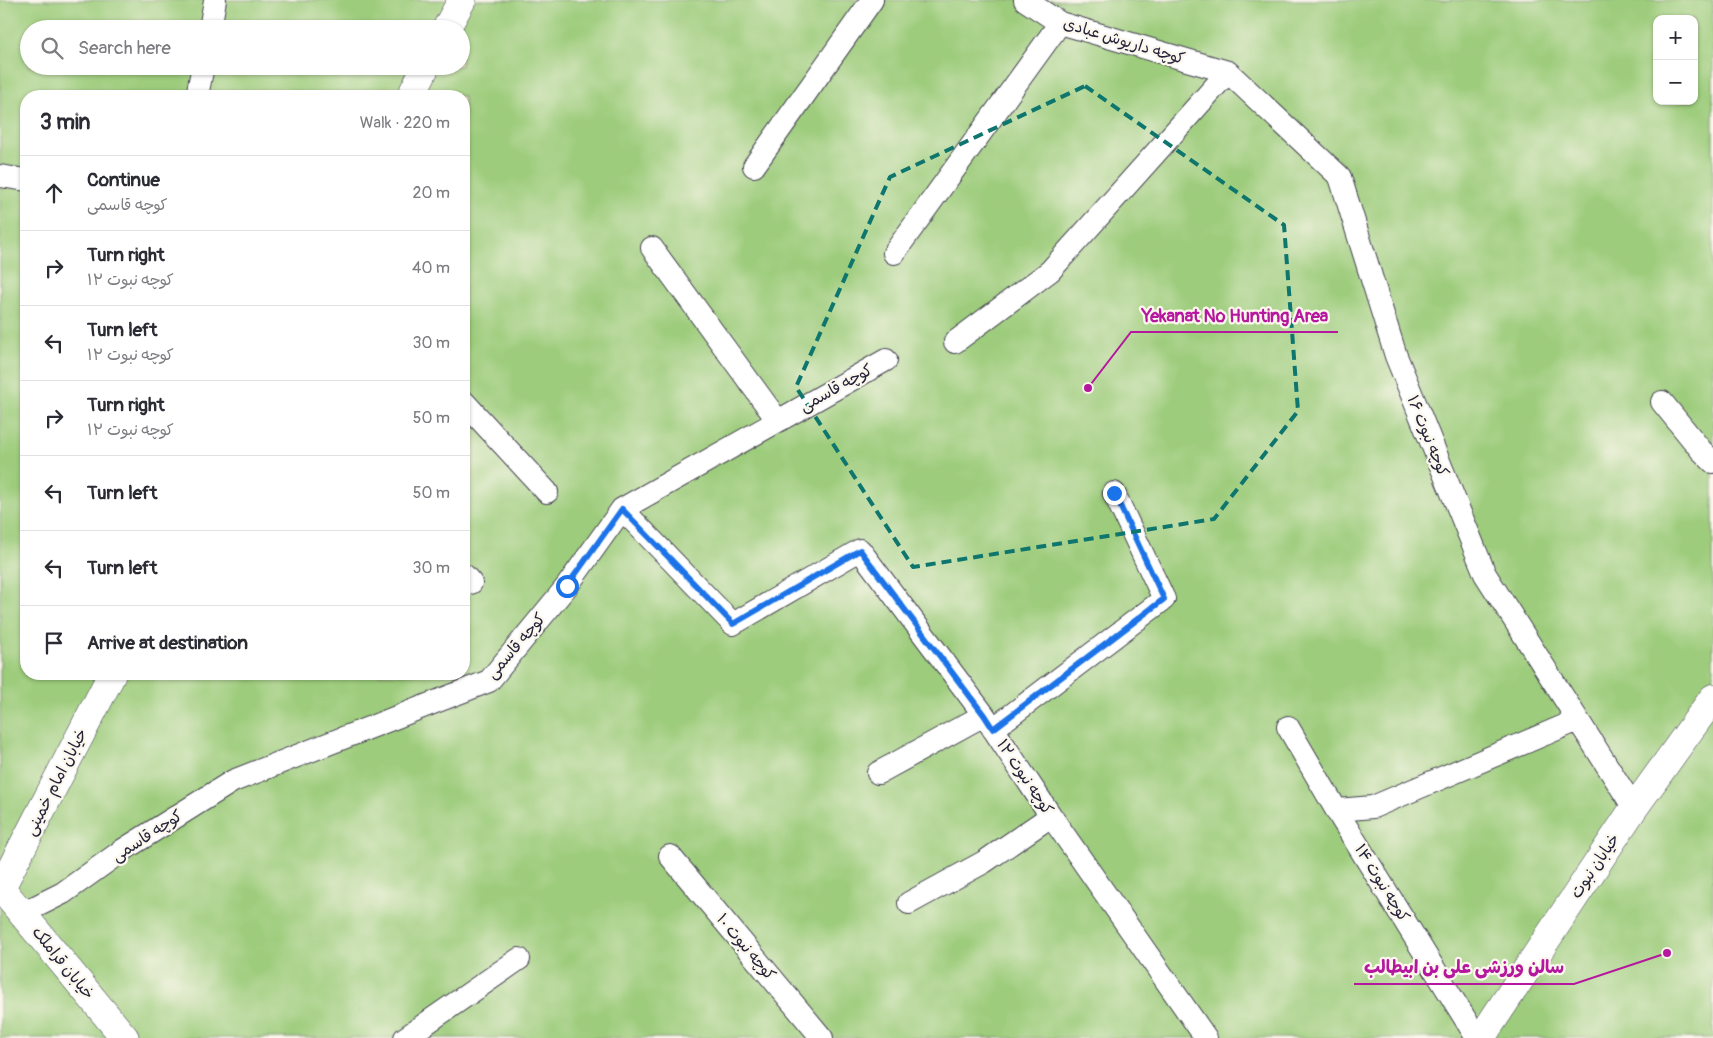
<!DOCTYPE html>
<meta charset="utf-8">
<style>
:root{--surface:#fff;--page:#f2f2f3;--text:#2b2b33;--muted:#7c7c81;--line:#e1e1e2}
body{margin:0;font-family:Pangolin,"Playpen Sans Arabic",sans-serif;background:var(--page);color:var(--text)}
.controls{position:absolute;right:15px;top:15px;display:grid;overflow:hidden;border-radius:10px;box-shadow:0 1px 4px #0004}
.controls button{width:45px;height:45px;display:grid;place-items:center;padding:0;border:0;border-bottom:1px solid var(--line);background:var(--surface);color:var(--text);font:25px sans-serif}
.stop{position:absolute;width:15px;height:15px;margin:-11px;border:4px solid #1a73e8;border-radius:50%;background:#fff}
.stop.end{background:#1a73e8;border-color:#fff;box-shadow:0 1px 5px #0008}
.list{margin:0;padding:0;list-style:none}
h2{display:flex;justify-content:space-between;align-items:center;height:65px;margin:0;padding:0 20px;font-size:21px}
h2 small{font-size:16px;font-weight:400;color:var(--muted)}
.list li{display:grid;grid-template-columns:32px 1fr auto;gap:15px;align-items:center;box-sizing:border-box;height:75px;padding:0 20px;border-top:1px solid var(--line)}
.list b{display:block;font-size:19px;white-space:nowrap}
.list p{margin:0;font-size:16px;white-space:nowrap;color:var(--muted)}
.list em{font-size:16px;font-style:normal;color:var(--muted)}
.icon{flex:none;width:28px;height:28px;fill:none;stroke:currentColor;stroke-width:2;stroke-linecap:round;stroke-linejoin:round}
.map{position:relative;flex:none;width:1713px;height:1038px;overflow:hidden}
.search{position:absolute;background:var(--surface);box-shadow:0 1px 4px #0004;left:20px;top:20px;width:450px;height:55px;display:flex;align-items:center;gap:12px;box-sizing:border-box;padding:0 18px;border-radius:28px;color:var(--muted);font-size:19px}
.panel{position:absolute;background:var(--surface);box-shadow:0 1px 4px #0004;left:20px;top:90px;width:450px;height:590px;border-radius:20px}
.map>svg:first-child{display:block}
.green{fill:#9dcc7b;stroke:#60775b;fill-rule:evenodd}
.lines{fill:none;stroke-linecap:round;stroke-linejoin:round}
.street-casing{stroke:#413f4f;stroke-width:24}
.secondary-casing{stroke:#413f4f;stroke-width:29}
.street{stroke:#fff;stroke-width:22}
.secondary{stroke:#fff;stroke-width:28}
.route{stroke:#1a73e8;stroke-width:6}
.marked{fill:none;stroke:#0f766e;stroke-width:4;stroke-dasharray:10 6;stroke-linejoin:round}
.labels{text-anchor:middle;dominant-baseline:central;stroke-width:4.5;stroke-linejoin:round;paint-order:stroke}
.street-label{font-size:16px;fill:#22223b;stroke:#fbf7ec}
.leader{fill:none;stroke:#b5179e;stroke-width:2}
.callout-dot{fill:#b5179e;stroke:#fbf7ec;stroke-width:2}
.callout-label{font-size:18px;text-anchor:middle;font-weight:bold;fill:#b5179e;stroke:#fbf7ec;stroke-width:4.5;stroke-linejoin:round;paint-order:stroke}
</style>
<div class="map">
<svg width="1713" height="1038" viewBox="0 0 1713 1038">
<rect width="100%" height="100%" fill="#fbf7ec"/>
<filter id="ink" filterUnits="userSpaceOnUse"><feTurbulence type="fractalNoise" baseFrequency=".02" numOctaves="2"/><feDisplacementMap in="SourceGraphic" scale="10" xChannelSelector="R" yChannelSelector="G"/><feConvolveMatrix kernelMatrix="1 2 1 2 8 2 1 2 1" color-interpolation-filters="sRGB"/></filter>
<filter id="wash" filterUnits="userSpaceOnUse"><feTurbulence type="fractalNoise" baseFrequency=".0096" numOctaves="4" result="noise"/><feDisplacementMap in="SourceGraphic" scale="20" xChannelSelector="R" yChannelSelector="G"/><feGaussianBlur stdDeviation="1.12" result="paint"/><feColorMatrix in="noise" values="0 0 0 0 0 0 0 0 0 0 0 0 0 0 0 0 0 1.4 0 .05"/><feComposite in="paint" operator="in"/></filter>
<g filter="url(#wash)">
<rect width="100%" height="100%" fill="#f0e2c3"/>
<path class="green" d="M0 0H1713V1038H0ZM1657 19H1694V101H1657ZM29 29H461V66H29ZM26 96H464V674H26Z"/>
</g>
<g filter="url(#ink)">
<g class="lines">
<defs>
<path id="street" d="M1025 0 1060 23 1228 72 1340 177 1396 356 1485 574 1634 808
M210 29 215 0
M197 96 203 66
M754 166 872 0
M0 176 26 180
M652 248 778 421
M894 253 1060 23
M955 342 1050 271 1228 72
M464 402 547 492
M1662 402 1701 450 1713 462
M622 509 733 624 860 550 984 715 1051 816 1206 1038
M464 575 471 583
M1288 727 1341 818 1477 1038
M993 729 1164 599 1114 493
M878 773 984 715
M1337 810 1373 807 1578 720
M670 856 822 1038
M909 903 984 862 1051 816
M23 913 63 893 123 850 233 781 489 681 567 586 622 509 886 360
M405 1038 519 959"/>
<path id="secondary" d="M446 29 462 0
M411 96 426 66
M0 887 125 1038
M0 890 112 674
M1481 1038 1634 808 1713 698"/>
</defs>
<use href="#street" class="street-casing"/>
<use href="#secondary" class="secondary-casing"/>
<use href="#street" class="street"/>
<use href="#secondary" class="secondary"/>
</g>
</g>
<g class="lines" filter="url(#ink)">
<path class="route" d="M567 586 622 509 733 624 860 550 984 715 993 729 1164 599 1114 493"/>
</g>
<path class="marked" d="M1085 86 1284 225 1298 411 1214 519 913 567 796 387 890 177Z"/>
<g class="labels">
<g class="street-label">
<text transform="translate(1124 41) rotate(17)">کوچه داریوش عبادی</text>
<text transform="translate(836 388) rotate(-29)">کوچه قاسمی</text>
<text transform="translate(1428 436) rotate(68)">کوچه نبوت ۱۶</text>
<text transform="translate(516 646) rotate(-49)">کوچه قاسمی</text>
<text transform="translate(1025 777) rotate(56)">کوچه نبوت ۱۲</text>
<text transform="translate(56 782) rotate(-63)">خیابان امام خمینی</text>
<text transform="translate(147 836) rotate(-33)">کوچه قاسمی</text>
<text transform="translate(1595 866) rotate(-56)">خیابان نبوت</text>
<text transform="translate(1382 883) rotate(58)">کوچه نبوت ۱۴</text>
<text transform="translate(746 947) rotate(50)">کوچه نبوت ۱۰</text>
<text transform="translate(63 963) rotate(51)">خیابان قراملک</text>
</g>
</g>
<path class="leader" d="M1088 388L1131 332H1338M1667 953L1574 984H1354"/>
<g class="callout-dot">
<circle cx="1088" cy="388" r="5"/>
<circle cx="1667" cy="953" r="5"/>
</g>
<g class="callout-label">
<text x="1235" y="322">Yekanat No Hunting Area</text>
<text x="1464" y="973">سالن ورزشی علی بن ابیطالب</text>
</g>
</svg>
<div class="controls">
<button>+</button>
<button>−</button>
</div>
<div class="stop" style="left:567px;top:586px"></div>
<div class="stop end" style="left:1114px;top:493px"></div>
<div class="search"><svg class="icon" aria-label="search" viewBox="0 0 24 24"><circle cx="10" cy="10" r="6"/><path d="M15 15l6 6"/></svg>Search here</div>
<section class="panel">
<h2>3 min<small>Walk · 220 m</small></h2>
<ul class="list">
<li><svg class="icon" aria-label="ahead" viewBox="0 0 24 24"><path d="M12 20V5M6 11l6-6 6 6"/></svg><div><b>Continue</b><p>کوچه قاسمی</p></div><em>20 m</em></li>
<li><svg class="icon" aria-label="right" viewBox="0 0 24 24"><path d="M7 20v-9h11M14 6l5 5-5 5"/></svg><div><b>Turn right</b><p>کوچه نبوت ۱۲</p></div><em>40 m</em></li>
<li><svg class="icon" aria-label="left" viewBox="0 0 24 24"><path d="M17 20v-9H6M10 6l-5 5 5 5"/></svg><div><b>Turn left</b><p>کوچه نبوت ۱۲</p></div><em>30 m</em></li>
<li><svg class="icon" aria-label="right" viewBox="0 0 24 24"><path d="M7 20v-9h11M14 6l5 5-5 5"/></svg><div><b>Turn right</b><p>کوچه نبوت ۱۲</p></div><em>50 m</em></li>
<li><svg class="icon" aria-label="left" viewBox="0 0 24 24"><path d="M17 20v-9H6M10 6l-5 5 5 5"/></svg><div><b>Turn left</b></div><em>50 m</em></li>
<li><svg class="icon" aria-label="left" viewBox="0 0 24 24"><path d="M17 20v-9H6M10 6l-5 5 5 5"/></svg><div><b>Turn left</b></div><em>30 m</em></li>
<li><svg class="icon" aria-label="arrive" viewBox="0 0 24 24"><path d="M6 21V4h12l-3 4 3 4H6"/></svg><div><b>Arrive at destination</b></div></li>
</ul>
</section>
</div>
